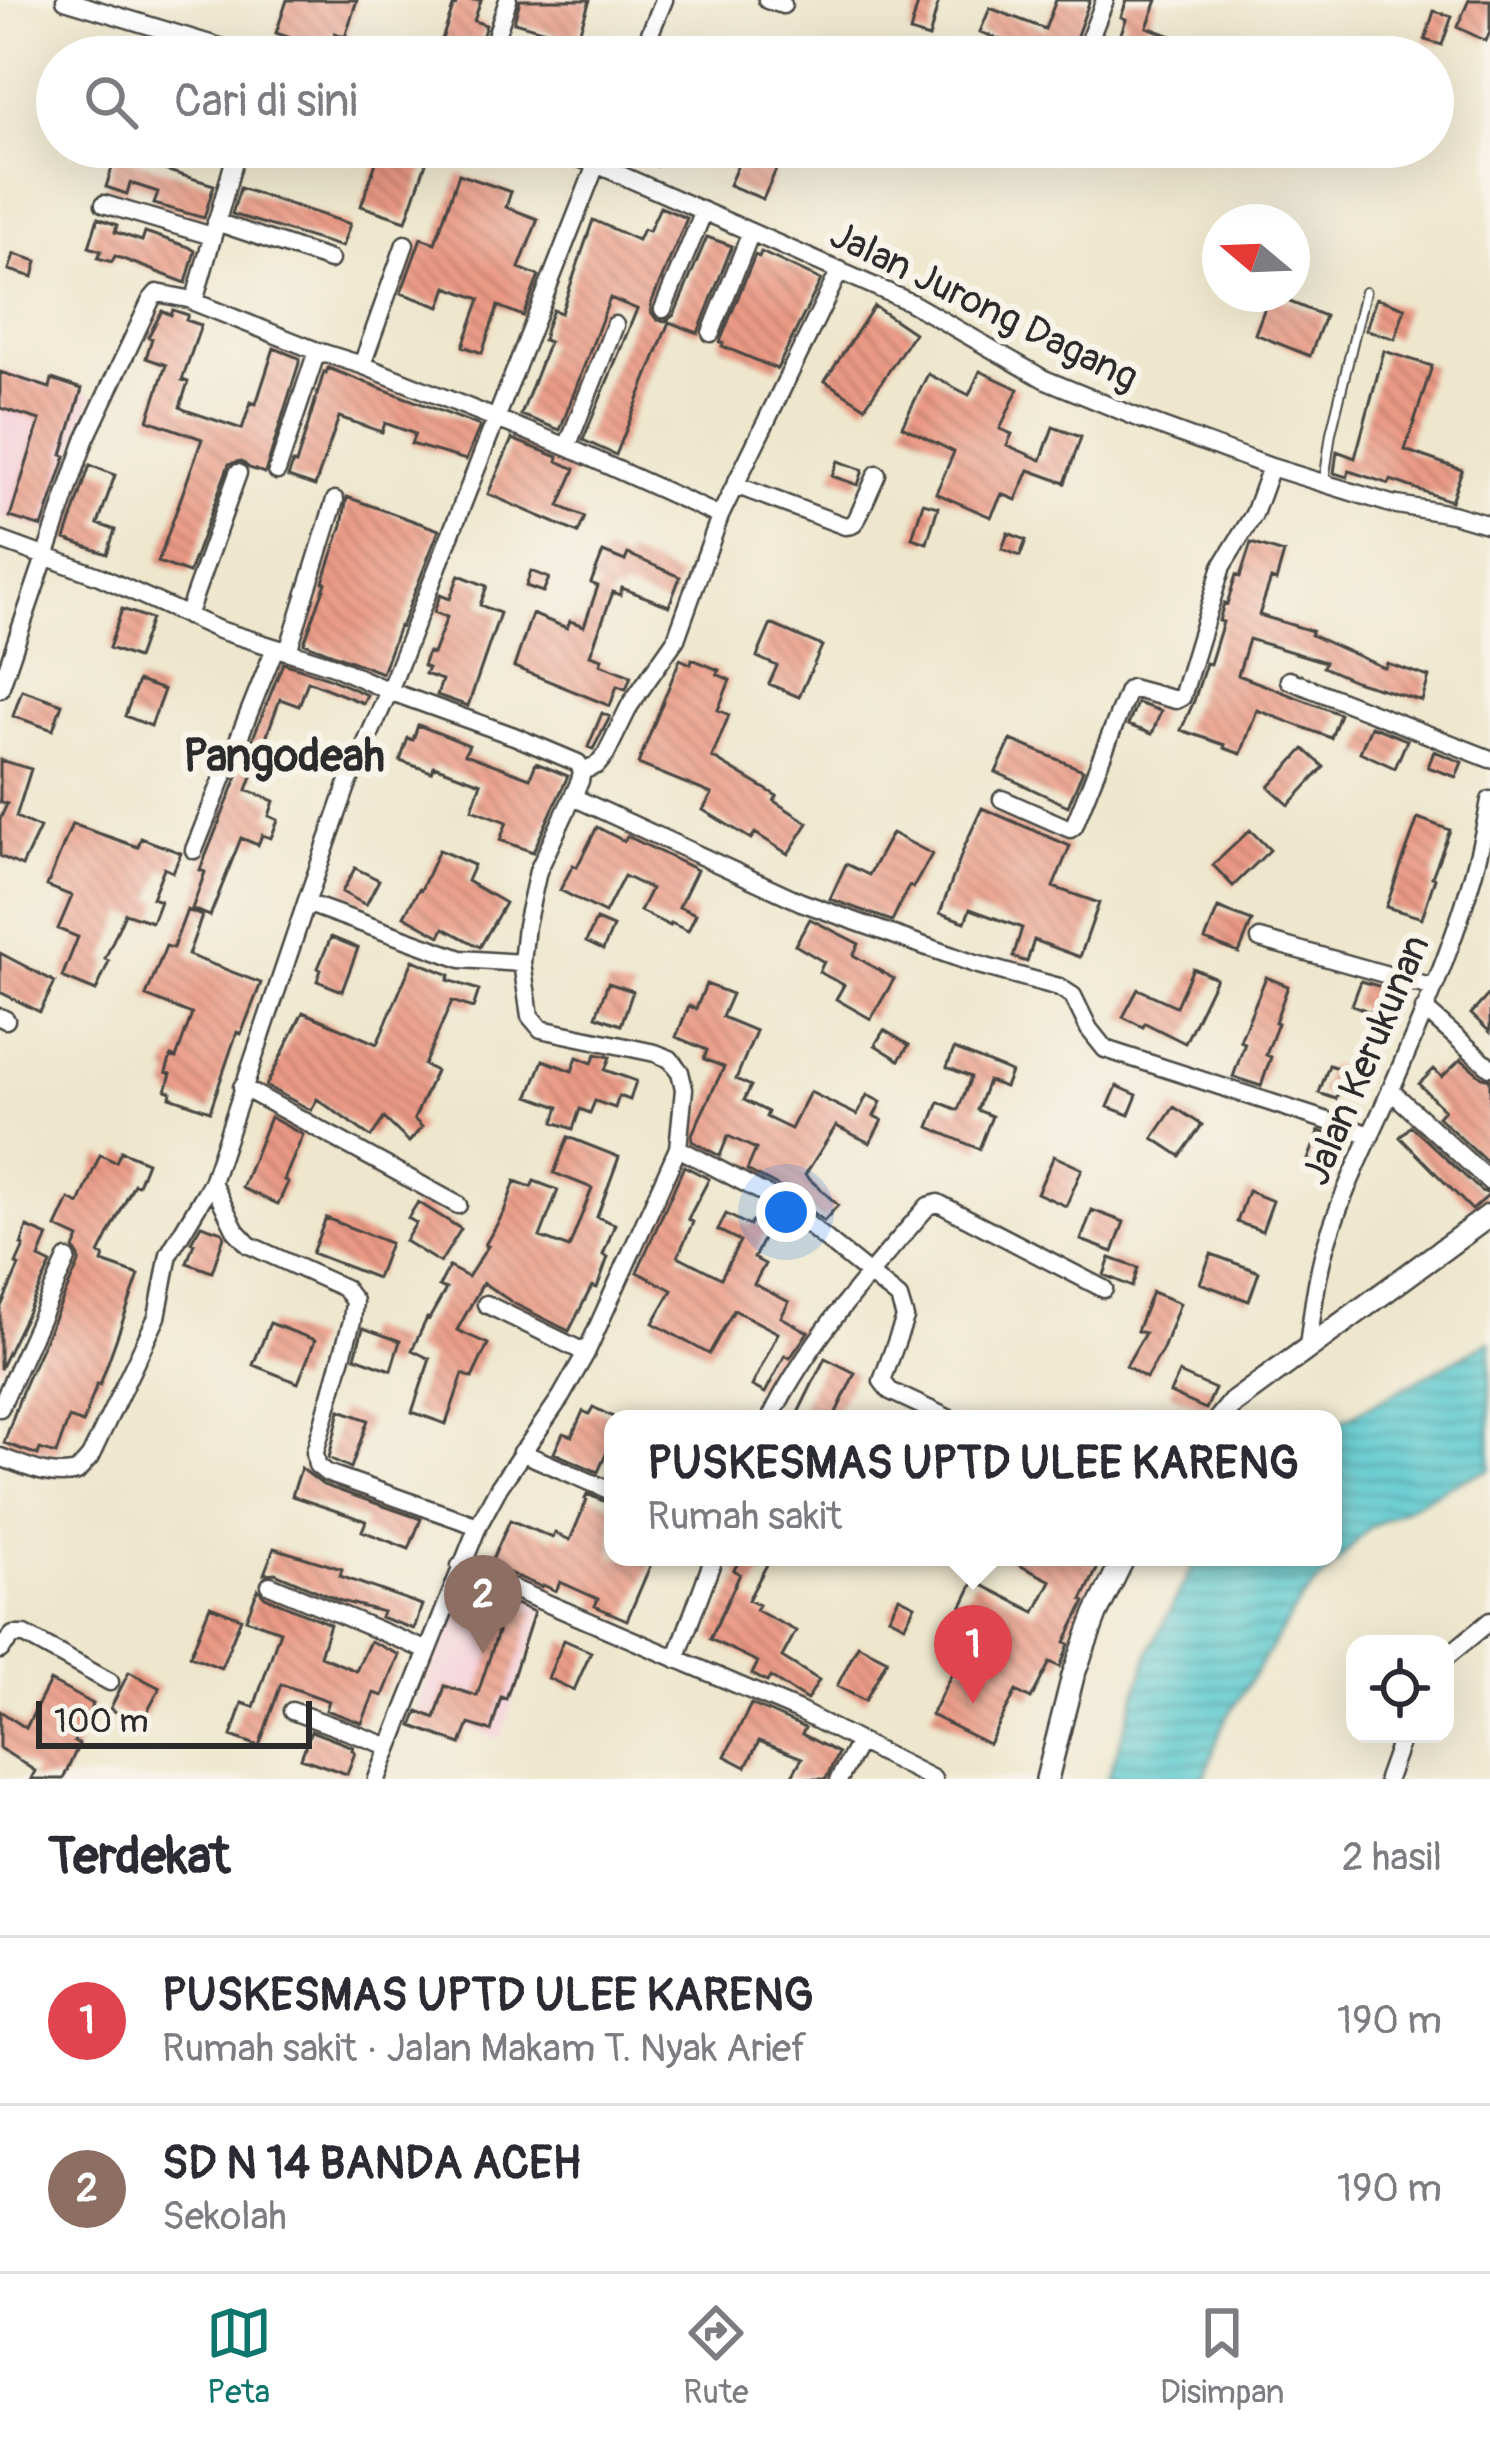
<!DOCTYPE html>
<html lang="id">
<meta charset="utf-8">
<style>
:root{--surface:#fff;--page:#f2f2f3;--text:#2b2b33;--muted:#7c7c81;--line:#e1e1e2;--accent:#0f766e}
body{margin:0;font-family:Pangolin,sans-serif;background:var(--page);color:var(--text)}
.controls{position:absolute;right:36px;bottom:36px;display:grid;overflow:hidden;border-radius:24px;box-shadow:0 12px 48px #0002}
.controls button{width:108px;height:108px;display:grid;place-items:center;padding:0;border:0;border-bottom:3px solid var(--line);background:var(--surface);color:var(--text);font:60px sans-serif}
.compass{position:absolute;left:1202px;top:204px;width:108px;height:108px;border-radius:50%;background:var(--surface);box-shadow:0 12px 48px #0002;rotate:289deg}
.scale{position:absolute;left:36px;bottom:30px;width:276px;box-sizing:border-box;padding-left:12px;border:6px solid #2b2b2b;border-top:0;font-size:33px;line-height:42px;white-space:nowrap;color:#2b2b2b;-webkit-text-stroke:9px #f7f3e8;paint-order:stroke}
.you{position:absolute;left:786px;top:1212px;width:42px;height:42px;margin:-30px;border:9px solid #fff;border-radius:50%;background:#1a73e8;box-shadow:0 0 0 18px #1a73e833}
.badge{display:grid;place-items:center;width:78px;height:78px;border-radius:50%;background:var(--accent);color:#fff;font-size:39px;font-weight:700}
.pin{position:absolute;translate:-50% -99px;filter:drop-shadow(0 3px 6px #0008)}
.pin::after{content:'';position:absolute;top:63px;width:42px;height:36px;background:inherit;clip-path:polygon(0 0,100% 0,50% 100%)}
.popup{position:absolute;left:604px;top:1410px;width:738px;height:156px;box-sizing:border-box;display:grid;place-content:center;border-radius:24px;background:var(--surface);filter:drop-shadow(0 3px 9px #0005);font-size:39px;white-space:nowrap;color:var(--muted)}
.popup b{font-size:45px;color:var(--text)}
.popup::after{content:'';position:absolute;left:50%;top:100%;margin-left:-24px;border:24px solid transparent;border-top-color:var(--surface)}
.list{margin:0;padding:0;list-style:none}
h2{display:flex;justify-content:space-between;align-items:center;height:156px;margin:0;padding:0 48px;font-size:51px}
h2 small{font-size:39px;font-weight:400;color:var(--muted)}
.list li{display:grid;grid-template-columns:78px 1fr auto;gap:36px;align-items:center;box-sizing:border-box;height:168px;padding:0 48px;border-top:3px solid var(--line)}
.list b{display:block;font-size:45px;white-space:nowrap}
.list p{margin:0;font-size:39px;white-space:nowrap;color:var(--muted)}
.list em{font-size:39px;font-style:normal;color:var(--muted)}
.icon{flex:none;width:66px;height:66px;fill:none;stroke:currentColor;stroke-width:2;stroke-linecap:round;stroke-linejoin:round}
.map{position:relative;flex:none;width:1490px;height:1779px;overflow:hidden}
.search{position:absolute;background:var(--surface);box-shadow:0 12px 48px #0002;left:36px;right:36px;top:36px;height:132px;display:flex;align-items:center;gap:30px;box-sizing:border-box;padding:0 42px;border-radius:66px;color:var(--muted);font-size:45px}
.sheet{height:492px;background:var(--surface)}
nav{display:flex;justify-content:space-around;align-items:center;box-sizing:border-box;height:168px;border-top:3px solid var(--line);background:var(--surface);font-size:33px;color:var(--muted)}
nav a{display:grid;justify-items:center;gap:6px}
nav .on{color:var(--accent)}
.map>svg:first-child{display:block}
.built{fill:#f5cfda}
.water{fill:url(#water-rules);stroke:#437a7d;stroke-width:3}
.building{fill:url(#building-back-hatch)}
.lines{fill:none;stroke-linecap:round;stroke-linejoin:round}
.service-casing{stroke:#484743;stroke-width:12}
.minor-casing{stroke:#484743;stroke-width:21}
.tertiary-casing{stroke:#484743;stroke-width:26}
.service{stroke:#fff;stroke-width:8}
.minor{stroke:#fff;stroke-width:16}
.tertiary{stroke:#fff;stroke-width:21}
.labels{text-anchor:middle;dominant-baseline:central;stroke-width:12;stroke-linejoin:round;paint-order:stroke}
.street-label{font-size:39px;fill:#2b2b2b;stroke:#f7f3e8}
.quarter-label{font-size:45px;font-weight:bold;fill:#2b2b2b;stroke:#f7f3e8}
</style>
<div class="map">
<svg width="1490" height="1779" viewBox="0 0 1490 1779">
<defs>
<pattern id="water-rules" width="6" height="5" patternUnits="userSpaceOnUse" patternTransform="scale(3)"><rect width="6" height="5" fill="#5bc9cf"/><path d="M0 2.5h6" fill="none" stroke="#4ba3a8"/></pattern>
<pattern id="building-back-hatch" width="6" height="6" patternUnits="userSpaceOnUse" patternTransform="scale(3)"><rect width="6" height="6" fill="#eb9a85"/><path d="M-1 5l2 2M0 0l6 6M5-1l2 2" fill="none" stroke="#bf7e6d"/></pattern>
</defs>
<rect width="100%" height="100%" fill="#f7f3e8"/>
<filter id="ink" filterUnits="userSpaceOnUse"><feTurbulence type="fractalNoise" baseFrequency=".00833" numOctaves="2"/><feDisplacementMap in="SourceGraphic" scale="24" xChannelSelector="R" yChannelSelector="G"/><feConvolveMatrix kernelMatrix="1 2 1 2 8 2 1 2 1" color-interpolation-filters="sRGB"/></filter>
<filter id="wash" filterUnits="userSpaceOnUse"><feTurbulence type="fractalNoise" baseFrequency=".004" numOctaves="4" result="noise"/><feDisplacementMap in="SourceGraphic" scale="48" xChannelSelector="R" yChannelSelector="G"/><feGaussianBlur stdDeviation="2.7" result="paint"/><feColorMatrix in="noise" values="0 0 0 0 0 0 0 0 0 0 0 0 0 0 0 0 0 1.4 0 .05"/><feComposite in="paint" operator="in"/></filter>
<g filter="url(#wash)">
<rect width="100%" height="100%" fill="#eee7cd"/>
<path class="built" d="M0 369 93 395 46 531 0 516Z
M466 1569 548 1598 500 1739 417 1710Z"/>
<path class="water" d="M1490 1341V1469L1449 1486 1369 1528 1300 1602 1223 1724 1204 1779H1108L1150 1650 1197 1557H1333V1426Z"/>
<g id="blocks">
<path class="building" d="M287 0H357L345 37 335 33 329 51 276 33Z
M458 0H481L474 21 486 25 476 57H436L454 4 456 5Z
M520 0H590L579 33 575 32 573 39 514 22Z
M919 0H939L929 38 910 32Z
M1056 0H1090L1069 57H1045L980 32 990 8 1045 29Z
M1127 0H1157L1147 27 1228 57H1141L1116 48 1126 19 1121 17Z
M1469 0H1490V32L1486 41 1457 27Z
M1434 11 1452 16 1442 45 1425 40Z
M668 40 710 55V57H662Z
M616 147H664L657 166 615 151Z
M381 148 426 163 406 221 361 206Z
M745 149 779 163 763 199 729 185Z
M116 155 214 185 204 218 154 204 158 192 130 183 127 194 106 187Z
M459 174 511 192 506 207 538 219 519 268 539 276 523 316 498 306 482 353 463 346 480 299 447 287 440 307 401 293 421 238 435 243Z
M240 188 350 224 342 247 232 214Z
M660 207 687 218 651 304V312L657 320 666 321 674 315 707 237 732 246 698 333 669 322 616 455 583 440 637 309 610 298 560 430 521 415 549 342 543 340 547 325 553 310 561 313 593 220 638 240 643 229 649 231Z
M98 218 117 225 115 232 142 241 145 232 189 247 195 251 186 283 115 256 112 262 98 258 101 251 89 247Z
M761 252 821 280 777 369 722 346 723 343 720 342 755 255 759 257Z
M14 254 37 261 33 277 9 270Z
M1270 294 1325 316 1310 356 1255 334Z
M1376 298 1405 308 1395 339 1366 330Z
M874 306 914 333 865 407 825 381Z
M173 310 188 315 186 320 201 325 182 380 188 382 180 407 185 410 242 429 251 402 256 404 274 348 299 358V363L265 473 249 468 241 461 229 464 189 573 158 562 202 439 148 420 166 365 146 358 152 338 148 337 162 311 171 315Z
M1384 351 1432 366 1405 450 1462 470 1451 501 1391 480 1389 484 1349 471 1347 477 1334 473 1337 451 1355 458Z
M328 368 480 426 466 460 411 444 415 434 385 423 382 432 339 417 315 486 288 477 293 463 296 464 324 372 326 373Z
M980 371 1018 389 1000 429 1012 434 1007 445 1041 460 1053 427 1081 437 1065 483 1029 470 1016 500 1002 494 991 517 936 493 954 452 902 426 928 374 969 395Z
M0 372 50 388 52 379 82 389 62 455 66 456 42 527 10 517 40 420 0 408Z
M512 439 558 457 557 461 575 469 559 506 585 517 578 533 488 494Z
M838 461 863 470 858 485 832 476Z
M90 465 115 475 98 524 115 530 107 554 65 539Z
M347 497 439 530 401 627 399 626 382 673 304 643 326 583 323 582 342 525Z
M923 503 938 507 927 543 912 538Z
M1008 533 1026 540 1020 556 1002 549Z
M1251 543 1284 553 1276 581 1271 579 1259 615 1312 631 1311 635 1385 668 1387 663 1429 677 1422 701 1355 681 1323 667 1325 662 1249 639 1238 675 1340 714 1331 738 1257 710 1241 754 1224 748 1225 745 1181 730 1194 701 1206 663 1210 664 1223 622 1219 621 1224 603 1227 604 1236 575 1240 577Z
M603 552 625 561 628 554 680 577 669 606 622 588 620 595 613 592 590 655 602 659 600 664 631 676 626 689 617 686 610 706 514 667 532 614 567 628 570 621 584 626 598 586 591 583Z
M531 571 549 578 543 592 526 586Z
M459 575 487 586 480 605 500 613 468 706 437 695 442 680 425 674 428 668 423 666 428 652 433 654 447 617 434 612 440 595 450 599Z
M122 609 151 619 137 658 109 648Z
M771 624 822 646 799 697 769 684 777 666 757 657Z
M680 659 691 664 692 659 719 670 717 674 730 680 718 710 729 715 712 757 777 796 774 801 808 823 788 854 755 833 751 839 703 810 712 794 638 764Z
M283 663 326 677 367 695 363 703 308 681 299 706 280 699 247 790 274 801 269 816 278 820 271 838 262 835 258 845 241 838 210 916 192 909 205 872 200 870Z
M138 681 164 690 151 726 125 716Z
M22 690 62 704 53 730 13 716Z
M1137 703 1161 711 1152 734 1128 725Z
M602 713 610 717 593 749 588 747Z
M418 725 469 745 465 754 530 778 536 763 568 776 533 852 500 840 507 822 472 809 481 783 434 766 432 772 400 761 408 738 413 740Z
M1371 726 1407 740 1395 768 1360 752Z
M1011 740 1083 770 1068 806 996 772Z
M1304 749 1324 767 1289 805 1269 787Z
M1434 751 1462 762 1456 777 1428 767Z
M0 760 31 769 16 817 40 828 22 866 0 856V819L7 804 0 802Z
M982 808 1070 846 1053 887 1099 903 1080 957 1034 940 1027 962 1013 957 1022 928 970 909 965 922 940 913 965 845Z
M1418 818 1450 830 1432 877 1435 878 1422 918 1386 907Z
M72 824 138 847 141 838 181 853 173 872 164 868 152 898 160 901 152 922 125 913 105 959 109 961 96 991 62 977 78 937 58 929 72 896 47 886Z
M597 827 624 841 627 836 697 870 679 907 696 914 688 931 671 923 670 926 640 911 651 889 624 876 605 913 560 890 573 865 577 867Z
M1250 830 1270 850 1233 886 1213 865Z
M892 833 932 854 913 888 909 886 892 921 830 899 846 864 869 875Z
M439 850 474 865 467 881 505 903 480 947 444 928 440 936 404 916 419 889 421 890Z
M355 868 379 880 366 905 342 892Z
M1218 908 1252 921 1239 953 1205 940Z
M187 910 202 916 188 955 261 983 241 1034 237 1032 210 1111 170 1097 171 1092 166 1090 171 1074 166 1072 171 1056 176 1058 192 1014 146 996 166 946 173 948Z
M810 919 859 944 853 955 894 979 871 1019 836 999 844 985 819 972 824 962 795 945Z
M596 920 613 927 603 950 586 942Z
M331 937 358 948 342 991 317 981 321 970 318 968Z
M0 953 55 982 40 1012 0 992Z
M413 960 450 975 448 980 479 990 473 1008 452 1001 424 1065 436 1071 414 1119 422 1127 409 1142 384 1118 371 1137 317 1099 311 1110 266 1086 303 1012 377 1044Z
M1193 968 1216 978 1185 1043 1145 1023 1143 1027 1123 1017 1138 989 1176 1006Z
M1266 977 1288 986 1275 1022 1278 1023 1266 1055 1271 1057 1261 1086 1233 1077 1245 1043 1240 1041Z
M1361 981 1396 991 1386 1018 1352 1005Z
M608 983 633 991 621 1025 596 1016Z
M706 984 732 994 722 1017 756 1031 736 1079 751 1086 744 1100 768 1112 766 1117 791 1129 810 1092 857 1115 867 1095 881 1102 874 1116 882 1120 870 1143 836 1126 805 1175 838 1205 824 1221 785 1190 747 1170 756 1149 728 1136 720 1156 692 1141V1134L724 1067 704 1059 707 1050 676 1037 689 1006 696 1009Z
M1490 993V1032L1471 1014Z
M884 1030 909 1045 899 1060 875 1045Z
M954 1049 1011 1072 1005 1087 988 1081 977 1110 992 1116 979 1149 929 1127 939 1102 958 1110 971 1077 947 1067Z
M596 1054 610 1057 605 1070 636 1081 630 1100 619 1096 615 1108 595 1101 590 1113 580 1109 573 1129 554 1122 559 1107 529 1096 543 1060 572 1071 577 1057 592 1063Z
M1461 1059 1482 1077 1490 1079V1165L1438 1117 1444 1110 1419 1084 1434 1069 1442 1077Z
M1329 1065 1347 1071 1336 1099 1319 1093Z
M1117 1086 1137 1095 1129 1115 1108 1107Z
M1174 1107 1202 1125 1180 1156 1153 1138Z
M270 1117 303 1135 284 1180 288 1182 278 1204 242 1188Z
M1411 1126 1481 1191 1490 1194 1472 1210 1400 1137Z
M1319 1131 1347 1142 1337 1171 1308 1160Z
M568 1137 619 1157 597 1217 615 1224 603 1255 608 1257 597 1288 592 1286 569 1331 515 1304 483 1283 457 1330 488 1344 472 1378 463 1374 446 1424 412 1412 430 1359 412 1350 427 1318 429 1319 446 1289 439 1286 449 1267 468 1277 488 1246 485 1245 504 1212 515 1181 531 1187 534 1181 558 1190 540 1237 569 1248 592 1188 554 1173Z
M121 1151 147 1162 138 1185 134 1184 99 1254 104 1256 102 1262 139 1275 100 1385 97 1384 83 1423 69 1418 56 1454 40 1449 38 1455 4 1443 24 1386 79 1263V1257L74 1249 79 1238 56 1227 69 1199 79 1204 100 1155 116 1162Z
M1054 1156 1082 1169 1066 1206 1037 1193Z
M684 1166 709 1179 688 1219 693 1222 678 1256 721 1278 740 1241 718 1230 726 1214 750 1226 752 1221 768 1229 754 1258 765 1264 754 1284 789 1302 781 1317 808 1332 790 1358 785 1355 765 1393 752 1386 778 1333 734 1310 709 1354 653 1323 672 1290 637 1272Z
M1248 1191 1273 1201 1262 1231 1237 1222Z
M418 1202 461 1229 440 1263 405 1241 416 1223 408 1218Z
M1092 1210 1124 1222 1113 1252 1081 1240Z
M326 1218 390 1243 377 1278 312 1253Z
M201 1225 222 1232 224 1236 212 1272 187 1263 194 1243 191 1242Z
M27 1227 48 1236 39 1258 51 1264 0 1369V1309L19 1266 16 1264 24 1246 21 1245Z
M1211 1254 1259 1272 1249 1301 1200 1283Z
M1110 1258 1138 1268 1132 1287 1104 1275Z
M1152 1292 1180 1303 1163 1349 1146 1378 1126 1366 1145 1333 1137 1331Z
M270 1323 315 1340 298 1383 253 1365Z
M363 1328 400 1341 391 1370 355 1357Z
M825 1358 855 1373 833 1419H795Z
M1179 1373 1215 1389 1206 1409 1170 1393Z
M593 1407 613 1417V1446L610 1445 598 1472 554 1453 563 1433 572 1436 583 1411 589 1414Z
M340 1410 368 1420 351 1468 329 1458Z
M301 1468 323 1485 421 1519 409 1549 362 1531 366 1521 292 1496Z
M587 1494 613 1505V1557H654L627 1620 595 1606 598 1599 560 1582 556 1591 543 1585 542 1587 490 1565 510 1520 553 1538 555 1533 570 1540 587 1500 585 1499Z
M274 1548 342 1569 340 1576 422 1605 414 1629 380 1617 383 1612 338 1600 275 1573 264 1574Z
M741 1557H771L748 1600 759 1605 756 1610 796 1631 782 1657 819 1680 807 1700 770 1677 767 1682 752 1674 758 1662 710 1639 740 1574 734 1570Z
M1003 1557H1083L1099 1565 1082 1600 1085 1602 1065 1642 1069 1644 1060 1667 1050 1662 1031 1699 1016 1691 989 1744 931 1715 957 1663 964 1667 984 1627 958 1614 974 1581 1035 1612 1051 1581Z
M470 1584 534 1612 506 1699 501 1697 491 1731 469 1724 461 1744 412 1726 418 1711 435 1718 445 1686 477 1696 498 1632 458 1619Z
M258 1589 265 1597 330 1624 320 1656 356 1671 370 1641 399 1655 383 1696 374 1693 362 1723 326 1710 329 1701 281 1684 259 1746 231 1736 242 1703 254 1707 280 1631 246 1619Z
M899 1597 915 1605 905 1625 889 1617Z
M210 1606 241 1618 221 1668 190 1656Z
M564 1640 591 1652 574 1690 548 1678Z
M858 1645 887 1660 865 1701 837 1686Z
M129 1672 160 1688 141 1724 110 1709Z
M50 1681 93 1704 74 1742 79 1744 63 1779H31L35 1771 0 1748V1711L26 1728Z
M751 1704 805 1728 802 1734 838 1753 826 1779H790L802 1758 759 1741 746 1767 725 1756Z
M311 1731 353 1747 352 1750 355 1752 347 1774 301 1758Z"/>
</g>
</g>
<g filter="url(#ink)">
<use href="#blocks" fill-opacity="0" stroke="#484743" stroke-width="3"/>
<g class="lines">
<defs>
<path id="service" d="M1324 482 1331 433 1365 292"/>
<path id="minor" d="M65 0 253 57
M767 0 783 5
M489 57 508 0
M640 57 664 0
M1086 57 1085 51 1105 0
M238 147 194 302 317 351
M547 147 596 164 910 302 1044 379 1146 421 1271 467 1391 504 1452 514 1490 525
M104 204 212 236
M216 222 330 260
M663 309 704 211
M711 333 751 232
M362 365 405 244
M567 447 720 516
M277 471 317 351 362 365 567 447 615 325
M735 485 845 526 852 525 857 519 877 474
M0 540 99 576 219 630 331 665 389 691 514 736 578 763 582 771 580 781 538 871 526 925 522 963 530 1016 541 1029 655 1053 670 1059 680 1072 684 1089 678 1148 586 1353 561 1397 499 1487 478 1526 377 1779
M187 616 238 473
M288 651 335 500
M1289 680 1490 759
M0 689 85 440 151 300 157 293 193 300
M582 771 597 765 606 754 630 705 676 639 720 516 840 270
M573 797 801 902 975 964 1059 987 1073 996 1089 1029 1105 1049 1371 1135
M1002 799 1070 829 1074 826 1128 691 1131 688 1176 700 1182 697 1222 566 1254 514 1271 467
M194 850 275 648
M1260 939 1434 988
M522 963 461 959 306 903 347 786 389 691 603 147
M1424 1009 1490 1067
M0 1017 6 1020
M242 1087 458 1205
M1390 1090 1490 1182
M678 1148 779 1201 899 1298 905 1318 882 1381 890 1391 950 1419
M212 1182 236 1231 249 1245 344 1288 354 1301 352 1321 315 1452 317 1465 327 1473 478 1526
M486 1304 586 1353
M1308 1347C1312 1314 1316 1280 1325 1248 1340 1198 1364 1150 1385 1103 1428 1005 1472 906 1490 800
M0 1408 67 1259
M770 1419C809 1339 870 1273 928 1206L938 1203 1104 1289
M521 1452 613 1492
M0 1457C25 1466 51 1479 77 1472L90 1457 157 1317 169 1254 212 1182 306 903
M460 1566 799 1711 933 1779
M270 1585 428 1651
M0 1650 13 1635H25L110 1682
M1445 1658 1490 1621
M676 1659 714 1557
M292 1711 388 1746
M839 1779 859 1742
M1387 1779 1403 1734"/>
<path id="tertiary" d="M1220 1419 1233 1403 1490 1215
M1047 1779 1073 1676 1096 1614 1124 1557"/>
</defs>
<use href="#service" class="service-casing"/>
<use href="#minor" class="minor-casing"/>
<use href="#tertiary" class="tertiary-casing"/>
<use href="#service" class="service"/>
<use href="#minor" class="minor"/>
<use href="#tertiary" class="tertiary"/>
</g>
</g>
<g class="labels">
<g class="street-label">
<text transform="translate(984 306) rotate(26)">Jalan Jurong Dagang</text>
<text transform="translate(1366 1060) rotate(-67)">Jalan Kerukunan</text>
</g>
<g class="quarter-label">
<text x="284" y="757">Pangodeah</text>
</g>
</g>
</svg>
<div class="controls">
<button><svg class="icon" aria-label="locate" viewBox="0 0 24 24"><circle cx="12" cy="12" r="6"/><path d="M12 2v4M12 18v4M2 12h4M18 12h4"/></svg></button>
</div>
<svg class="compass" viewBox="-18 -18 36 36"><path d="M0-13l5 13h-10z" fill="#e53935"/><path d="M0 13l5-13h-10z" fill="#7c7c81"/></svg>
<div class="scale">100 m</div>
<div class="you"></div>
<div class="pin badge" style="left:973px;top:1704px;background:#e0444e">1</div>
<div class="popup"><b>PUSKESMAS UPTD ULEE KARENG</b>Rumah sakit</div>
<div class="pin badge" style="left:483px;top:1654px;background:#8d6e63">2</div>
<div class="search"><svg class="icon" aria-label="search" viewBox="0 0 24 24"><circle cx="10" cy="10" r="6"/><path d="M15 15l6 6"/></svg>Cari di sini</div>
</div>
<section class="sheet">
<h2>Terdekat<small>2 hasil</small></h2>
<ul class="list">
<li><span class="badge" style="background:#e0444e">1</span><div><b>PUSKESMAS UPTD ULEE KARENG</b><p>Rumah sakit · Jalan Makam T. Nyak Arief</p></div><em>190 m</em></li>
<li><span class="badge" style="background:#8d6e63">2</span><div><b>SD N 14 BANDA ACEH</b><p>Sekolah</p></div><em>190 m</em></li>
</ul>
</section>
<nav>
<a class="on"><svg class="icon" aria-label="map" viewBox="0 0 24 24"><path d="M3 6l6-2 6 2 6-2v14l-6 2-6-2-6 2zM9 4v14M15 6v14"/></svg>Peta</a>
<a><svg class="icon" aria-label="directions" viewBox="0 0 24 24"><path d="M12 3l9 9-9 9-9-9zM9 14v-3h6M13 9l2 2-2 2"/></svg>Rute</a>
<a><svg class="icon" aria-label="saved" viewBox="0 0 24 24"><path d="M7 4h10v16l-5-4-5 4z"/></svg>Disimpan</a>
</nav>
